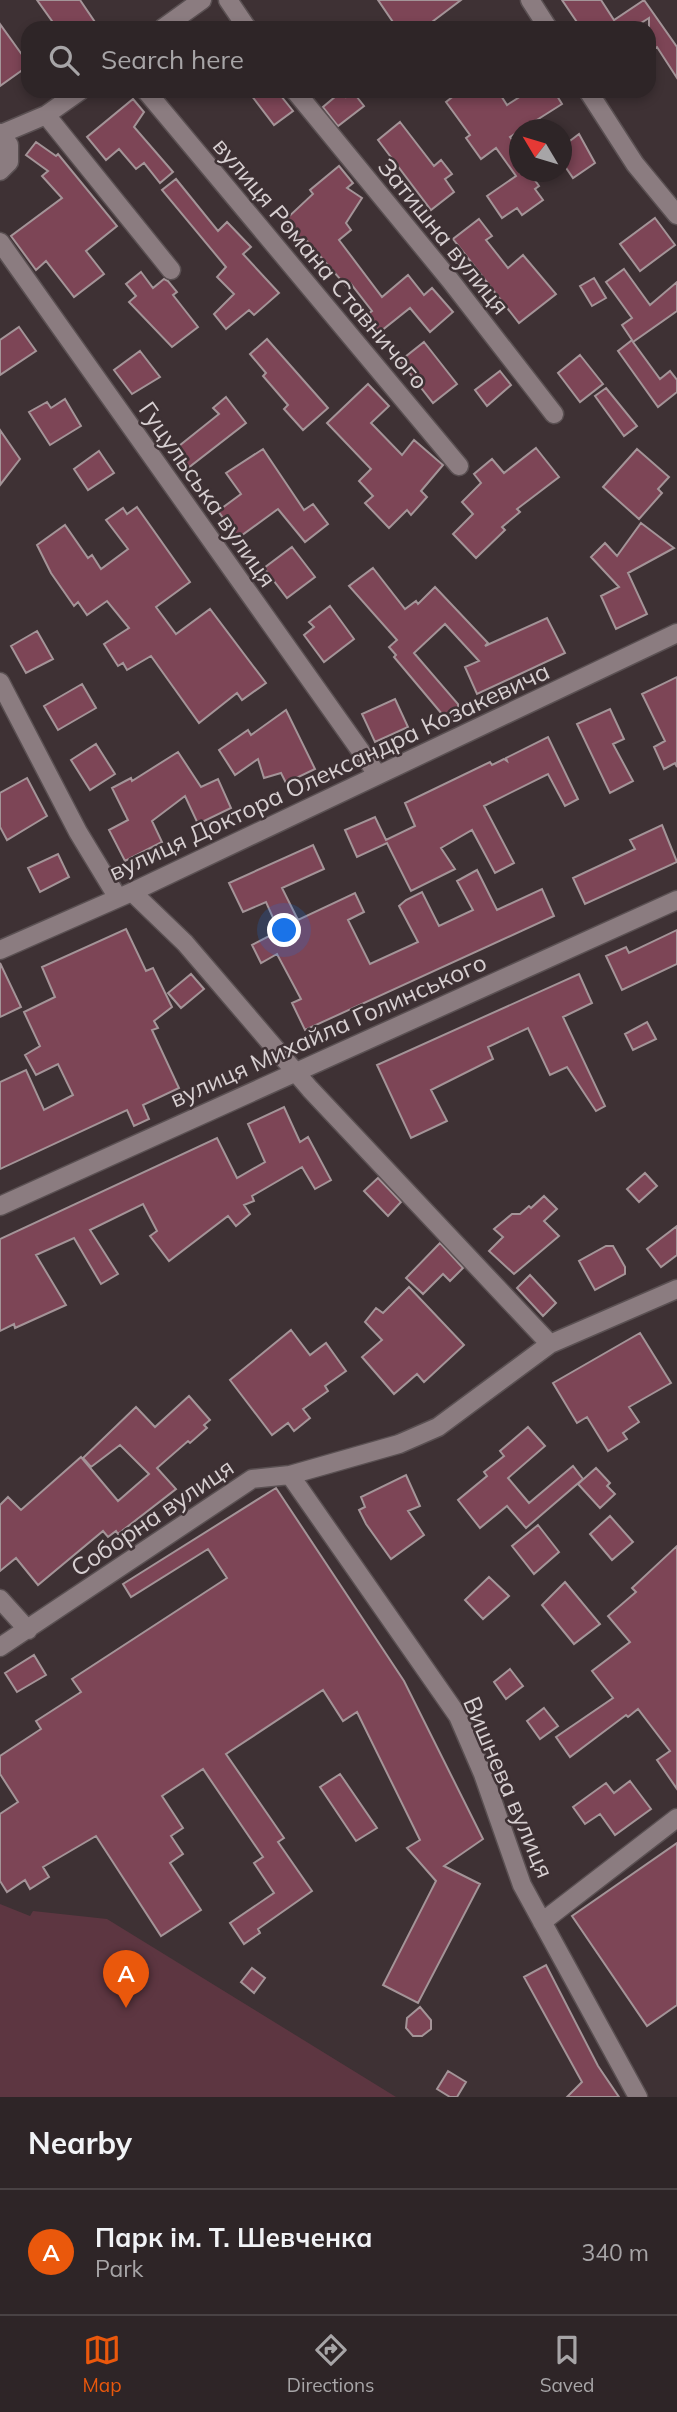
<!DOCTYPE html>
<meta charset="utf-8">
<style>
:root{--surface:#2e2527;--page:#362d2f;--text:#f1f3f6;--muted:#a7a5a7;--line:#494244;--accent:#ea580c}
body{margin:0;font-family:Mulish,sans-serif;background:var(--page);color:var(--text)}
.compass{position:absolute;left:509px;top:119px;width:63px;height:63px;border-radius:50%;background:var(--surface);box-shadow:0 4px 10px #0003;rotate:308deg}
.you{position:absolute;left:285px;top:931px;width:24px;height:24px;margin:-18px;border:5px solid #fff;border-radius:50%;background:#1a73e8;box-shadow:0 0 0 10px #1a73e833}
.badge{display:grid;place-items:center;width:46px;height:46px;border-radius:50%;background:var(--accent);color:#fff;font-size:23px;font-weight:700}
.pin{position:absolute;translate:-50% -58px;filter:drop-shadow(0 2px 4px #0008)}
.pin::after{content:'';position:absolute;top:37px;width:24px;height:21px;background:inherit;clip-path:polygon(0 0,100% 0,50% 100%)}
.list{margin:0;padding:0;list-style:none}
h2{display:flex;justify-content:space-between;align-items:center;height:91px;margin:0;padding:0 28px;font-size:30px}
h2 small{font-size:23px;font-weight:400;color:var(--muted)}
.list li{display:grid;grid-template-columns:46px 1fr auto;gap:21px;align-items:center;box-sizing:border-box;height:126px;padding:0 28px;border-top:2px solid var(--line)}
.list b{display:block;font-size:26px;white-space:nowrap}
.list p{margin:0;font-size:23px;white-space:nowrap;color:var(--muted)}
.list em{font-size:23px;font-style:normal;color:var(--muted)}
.icon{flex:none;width:38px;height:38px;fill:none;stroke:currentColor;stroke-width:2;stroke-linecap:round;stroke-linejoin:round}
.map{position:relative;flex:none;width:677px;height:2097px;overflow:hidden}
.search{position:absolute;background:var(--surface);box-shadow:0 4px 10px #0003;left:21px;right:21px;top:21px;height:77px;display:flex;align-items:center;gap:18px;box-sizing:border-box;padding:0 24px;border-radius:21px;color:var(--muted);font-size:26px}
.sheet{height:217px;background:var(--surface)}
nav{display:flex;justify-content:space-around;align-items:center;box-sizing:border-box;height:98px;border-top:2px solid var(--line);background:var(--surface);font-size:19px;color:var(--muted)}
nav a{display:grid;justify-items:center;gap:4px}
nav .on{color:var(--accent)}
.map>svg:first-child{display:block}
.green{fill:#5d3641}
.building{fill:#7d4556;stroke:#a49498;stroke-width:2}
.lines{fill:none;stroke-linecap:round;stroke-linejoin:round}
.minor-casing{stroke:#5a5052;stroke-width:21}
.minor{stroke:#8b7c80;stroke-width:18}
.labels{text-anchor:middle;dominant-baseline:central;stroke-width:5;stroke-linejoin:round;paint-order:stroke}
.street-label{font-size:24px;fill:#d7cfd1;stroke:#3e3134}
</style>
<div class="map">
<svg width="677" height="2097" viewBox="0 0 677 2097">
<rect width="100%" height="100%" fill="#3e3134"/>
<path class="green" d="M0 1904 30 1916 33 1911 107 1919 396 2097H0Z"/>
<path class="building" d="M37 0H80L99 28H57Z
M378 0H461L424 28H397Z
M562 0H601L614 20 644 0 677 47V78L657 47 649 52V18L633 28H581Z
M0 24 28 63V66L0 86Z
M248 91H277L293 111 274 125Z
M342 91 346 97 353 92 364 106 338 126 323 107Z
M460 91H498L507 105 529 91H554L562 104 510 137 520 150V173L529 172 539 186 535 189 543 200 522 215 517 208 502 218 487 196 516 176 496 148 481 159 466 138 470 135 446 102Z
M133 99 144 112 134 127 173 172 160 183 144 163 136 169 119 149 106 160 87 137Z
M400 122 434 166 441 160 452 174 445 179 454 192 431 210 378 140Z
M579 134 595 163 573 178 562 162V147Z
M36 142 56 156 58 154 117 226 86 251 104 274 74 297 46 261 36 270 11 236 62 198 42 176 48 171 26 155Z
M339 166 353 183 347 188 362 198 346 223 351 230 339 240 382 297 408 275 424 295 432 288 453 312 430 332 410 308 376 335 363 318 372 311 351 284 347 287 306 240 302 243 284 221 313 194 310 190Z
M176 179 218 231 227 222 251 247 243 254 279 293 254 315 249 310 226 329 214 314 234 294 217 277 226 267 162 190Z
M655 218 675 245 640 271 620 244Z
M479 219 492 236 486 240 508 268 523 255 556 294 519 323 453 239Z
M624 269 650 305 677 282V311L633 342 660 379 670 371 677 380V392L658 407 618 351 632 340 622 325 632 318 606 282Z
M141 272 153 288 164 279 168 281 177 292 173 295 198 327 172 347 129 302 136 296 126 284Z
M594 278 606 298 592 306 580 286Z
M19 327 36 351 0 375V340Z
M267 339 328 408 303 430 284 409 288 405 263 376 266 373 250 354Z
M424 342 457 384 433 403 400 361Z
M140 351 160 377 132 394 114 370Z
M580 355 603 384 580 402 558 373Z
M500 371 511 385 487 406 475 390Z
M368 384 389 406 371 423 402 455 414 440 443 465 421 491 427 497 411 515 407 510 389 528 365 503 373 496 359 481 371 469 327 423Z
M606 388 637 426 624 436 595 396Z
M226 397 246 423 188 468 174 450 219 414 213 408Z
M65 399 81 426 50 445 29 412 47 402 51 408Z
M0 430 20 459 0 485Z
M536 448 559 477 517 509 520 512 502 527 505 530 476 558 453 534 473 514 462 502 481 483 474 474 492 459 504 473Z
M263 449 304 510 313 504 328 524 305 542 278 509 238 538 218 511 241 494 226 473Z
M637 449 669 477 658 489 662 493 639 519 603 487Z
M99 451 114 473 88 490 74 469Z
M137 507 190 582 156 607 176 634 210 609 266 683 242 700 237 693 199 723 151 656 127 670 123 663 118 666 104 644 129 628 107 601 87 615 78 602 74 606 51 573 37 545 65 525 88 558 92 555 101 569 128 549 106 520 123 508 127 514Z
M641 523 674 548 628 573 647 614 616 629 601 596 619 587 591 557 605 543 617 556Z
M292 547 315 577 287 598 264 568Z
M373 568 405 609 416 601 418 604 435 587 488 643 485 646 547 618 565 653 477 694 465 667 479 661 445 624 414 653 458 704V711L447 720 394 657 396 655 389 647 397 640 349 586Z
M330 606 354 639 324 662 304 635 314 627 309 622Z
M37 631 53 659 26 673 11 646Z
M677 677V767L675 763 664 769 654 747 665 741 642 694Z
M82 684 96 708 58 730 44 706Z
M395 699 408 727 375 742 362 714Z
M610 709 624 739 613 744 633 781 610 793 577 724Z
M286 710 315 769 286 783 281 773 264 778 258 759 235 775 219 750 248 730 251 735Z
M548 737 578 799 565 806 548 774 484 806 514 863 495 873 472 830 441 848 455 869 411 891 387 843 357 857 345 830 375 817 386 840 415 826 405 803 490 762 492 765 504 759 507 761 506 758Z
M96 744 115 774 90 790 71 760Z
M178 752 201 787 218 779 231 808 198 824 185 796 152 821 162 842 125 861 109 830 128 820 112 788 131 778 132 781Z
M27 778 47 816 7 840 0 827V793Z
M662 825 677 862 585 904 573 878 635 849 630 840Z
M313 845 324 869 282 888 298 920 355 893 364 912 348 920 370 964 418 942 399 906 406 900 422 892 439 926 473 910 457 881 477 870 497 910 542 889 554 916 305 1030 292 1003 301 999 277 954 261 963 252 945 279 931 266 902 243 912 229 883Z
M58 854 69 877 40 892 28 868Z
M126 929 146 971 153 968 172 1007 154 1021 158 1028 152 1030 179 1088 143 1105 149 1119 134 1126 127 1110 0 1169V1082L26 1070 44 1110 73 1095 58 1064 36 1075 25 1055 40 1046 24 1012 55 997 42 967Z
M677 930V964L622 990 606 956 626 947 629 953Z
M0 963 21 1007 0 1017Z
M191 974 204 989 181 1008 168 993Z
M579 974 592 1003 563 1017 605 1106 596 1111 567 1067 550 1075 528 1028 488 1047 493 1059 431 1090 447 1121 411 1138 377 1065Z
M647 1022 656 1039 633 1050 625 1034Z
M284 1107 300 1142 308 1137 331 1180 315 1189 302 1167 252 1196 254 1201 244 1205 250 1214 236 1226 228 1216 169 1261 150 1236 157 1231 143 1204 90 1230 118 1274 101 1284 74 1238 36 1255 66 1305 15 1328 14 1324 0 1331V1239L217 1138 237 1178 265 1162 248 1124Z
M645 1173 657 1186 639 1202 627 1189Z
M378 1178 401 1202 388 1216 364 1191Z
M544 1196 557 1209 544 1221 559 1236 514 1274 489 1251 503 1237 494 1229 512 1214H520L529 1206 531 1208Z
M677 1226V1255L661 1267 647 1249Z
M440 1243 463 1268 450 1281 443 1274 423 1294 406 1278Z
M606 1246H613L625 1267V1274L595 1290 579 1261Z
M530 1275 556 1303 543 1316 517 1288Z
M409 1287 464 1345 424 1382 417 1374 394 1394 362 1357 382 1340 365 1322 376 1308 383 1313Z
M291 1330 310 1355 326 1343 346 1371 325 1386 328 1391 303 1409 310 1418 294 1431 288 1423 272 1435 230 1380Z
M640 1333 671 1383 629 1407 639 1422 623 1433 627 1439 608 1451 587 1417 577 1423 553 1383Z
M189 1396 210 1420 204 1425 207 1428 190 1443 188 1441 157 1468 176 1489 118 1534 116 1531 108 1537 103 1531 38 1585 16 1558 0 1571V1505L8 1497 21 1510 81 1457 118 1501 149 1474 120 1445 91 1467 83 1458 136 1407 155 1427Z
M528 1427 545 1446 508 1478 529 1503 573 1466 583 1479 526 1528 507 1506 480 1528 458 1500 487 1476 484 1472 504 1456 500 1451Z
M596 1468 610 1483 607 1486 615 1494 600 1508 578 1484Z
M406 1475 420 1506 408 1511 424 1535 391 1559 366 1524 359 1510 365 1507 361 1497Z
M276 1488 404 1681 483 1839 444 1866 480 1884 418 2003 383 1985 436 1881 407 1848 420 1840 357 1712 343 1721 323 1690 226 1754 284 1838 278 1842 312 1891 258 1929 260 1933 244 1944 230 1923 274 1893 254 1863 263 1857 203 1769 162 1796 183 1828 171 1836 183 1854 170 1863 201 1910 161 1936 96 1836 43 1867 49 1877 30 1889 25 1880 7 1892 0 1881V1814L18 1802 0 1774V1756L41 1729 36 1721 81 1692 72 1679 227 1578 208 1549 131 1597 123 1584Z
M610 1516 633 1542 612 1560 590 1534Z
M538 1525 559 1552 534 1574 512 1546Z
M677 1546V1789L657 1760 670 1751 638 1709 628 1717 626 1715 570 1757 556 1737 613 1698 592 1671 630 1642 608 1616 636 1592 632 1588Z
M489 1577 509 1596 483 1619 465 1600Z
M565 1582 600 1624 574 1644 542 1605Z
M34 1655 46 1675 17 1692 5 1673Z
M510 1669 523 1686 506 1699 494 1682Z
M544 1708 558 1726 540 1739 527 1721Z
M340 1774 377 1828 356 1841 320 1787Z
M630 1781 651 1809 615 1835 600 1814 585 1824 573 1807 606 1783 614 1793Z
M677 1843V2005L647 2026 572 1916Z
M546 1965 598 2066 619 2097H567L582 2082 524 1977Z
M252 1968 265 1978 254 1993 241 1982Z
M420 2007 431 2020V2029L422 2036H413L406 2028 407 2018Z
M448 2071 466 2082 457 2097H450L437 2089Z"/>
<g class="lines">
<defs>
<path id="minor" d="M228 0 247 28
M530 0 548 28
M163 28 202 0
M146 91 459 466
M295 91 450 280 554 414
M588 91 635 164 677 215
M46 115 171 270
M0 133 9 145V162L0 171
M1 134 46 115 80 91
M0 242 377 774
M0 682 78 832 118 898
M132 892 185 943 310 1089 550 1344
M0 950 132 892 677 633
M0 1206 677 900
M290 1475 458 1716 483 1774 522 1885 638 2097
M0 1599 28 1630
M0 1647 252 1479 290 1475 399 1444 438 1427 550 1344 677 1289
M542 1922 677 1818"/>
</defs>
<use href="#minor" class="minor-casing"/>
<use href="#minor" class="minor"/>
</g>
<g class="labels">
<g class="street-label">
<text transform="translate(444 236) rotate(51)">Затишна вулиця</text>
<text transform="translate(321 263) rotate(50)">вулиця Романа Ставничого</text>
<text transform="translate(208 494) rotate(55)">Гуцульська вулиця</text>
<text transform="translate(329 771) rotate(-25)">вулиця Доктора Олександра Козакевича</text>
<text transform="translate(328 1030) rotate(-24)">вулиця Михайла Голинського</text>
<text transform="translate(152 1517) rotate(-34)">Соборна вулиця</text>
<text transform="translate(509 1787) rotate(67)">Вишнева вулиця</text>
</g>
</g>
</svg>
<svg class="compass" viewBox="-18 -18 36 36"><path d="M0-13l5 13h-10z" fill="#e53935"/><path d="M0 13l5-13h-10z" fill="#a7a5a7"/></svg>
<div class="you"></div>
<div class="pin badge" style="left:126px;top:2008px">A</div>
<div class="search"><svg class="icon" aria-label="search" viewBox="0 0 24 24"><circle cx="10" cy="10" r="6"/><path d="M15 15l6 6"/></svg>Search here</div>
</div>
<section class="sheet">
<h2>Nearby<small></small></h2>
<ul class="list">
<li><span class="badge">A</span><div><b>Парк ім. Т. Шевченка</b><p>Park</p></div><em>340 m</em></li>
</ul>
</section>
<nav>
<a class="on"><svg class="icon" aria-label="map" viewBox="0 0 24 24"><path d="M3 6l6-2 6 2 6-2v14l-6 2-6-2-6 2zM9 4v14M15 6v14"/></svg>Map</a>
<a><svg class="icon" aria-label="directions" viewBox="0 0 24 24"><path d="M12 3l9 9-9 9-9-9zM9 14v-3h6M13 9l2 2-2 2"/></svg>Directions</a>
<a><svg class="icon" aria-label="saved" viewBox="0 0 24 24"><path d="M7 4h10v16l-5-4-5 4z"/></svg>Saved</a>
</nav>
